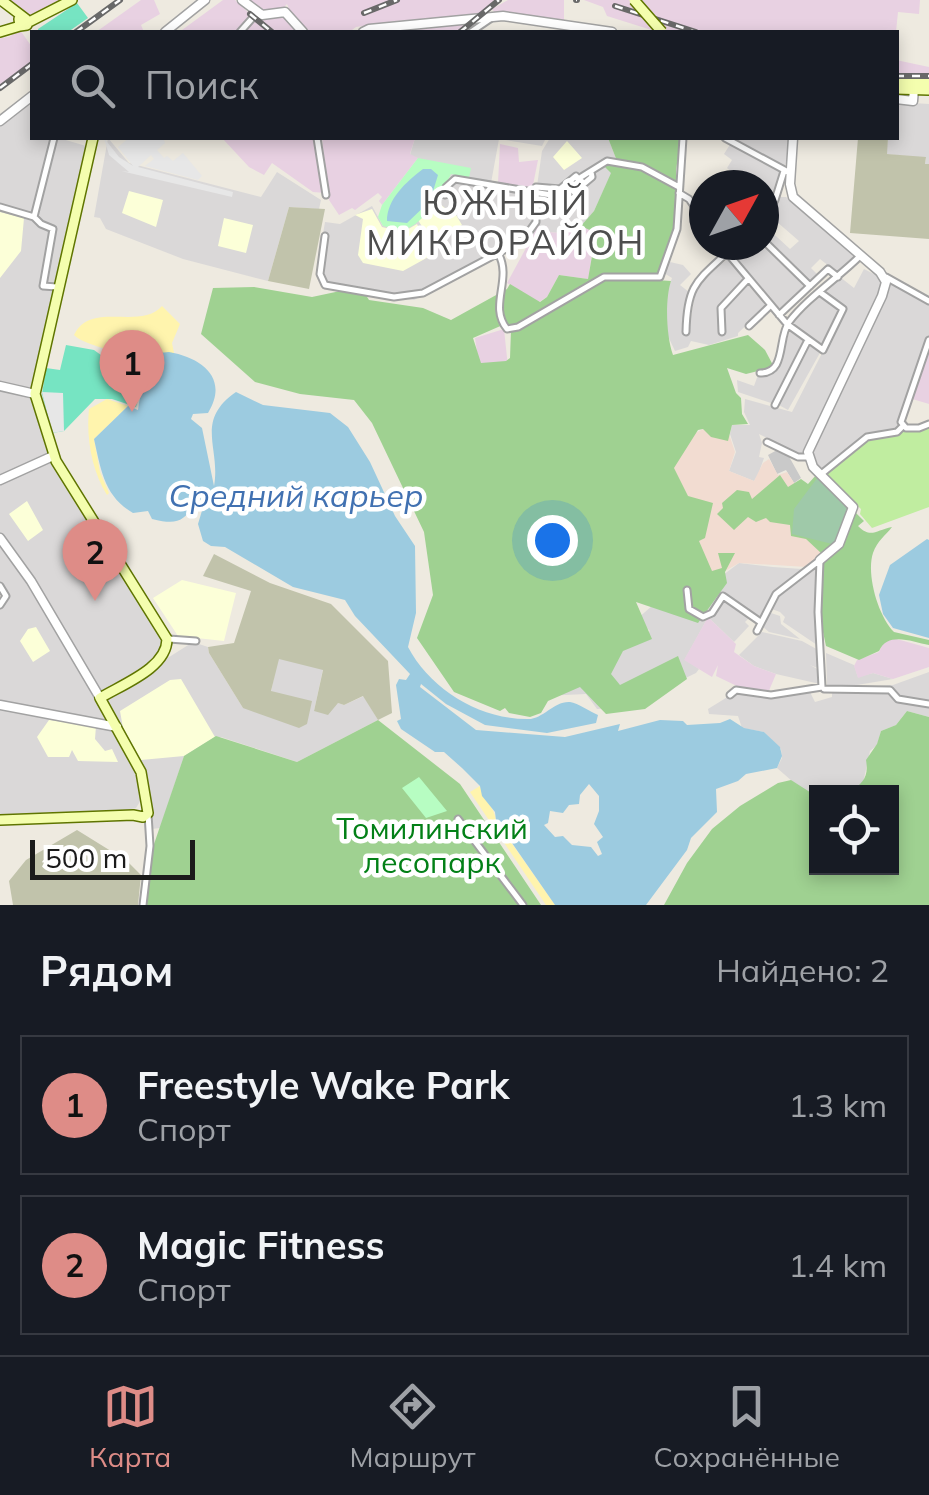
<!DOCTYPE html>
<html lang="ru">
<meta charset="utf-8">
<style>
:root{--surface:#171b24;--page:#20242c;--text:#f1f3f6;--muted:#9ea1a6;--line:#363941;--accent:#de8c87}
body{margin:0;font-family:Mulish,sans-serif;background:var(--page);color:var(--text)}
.controls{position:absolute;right:30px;bottom:30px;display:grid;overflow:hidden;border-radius:0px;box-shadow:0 5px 15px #0003}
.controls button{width:90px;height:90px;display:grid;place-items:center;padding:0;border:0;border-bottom:2px solid var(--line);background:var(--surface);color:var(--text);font:50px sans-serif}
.compass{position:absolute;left:689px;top:170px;width:90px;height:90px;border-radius:50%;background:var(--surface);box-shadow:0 5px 15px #0003;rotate:50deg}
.scale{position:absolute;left:30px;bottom:25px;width:165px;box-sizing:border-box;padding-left:10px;border:5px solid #1b1b1b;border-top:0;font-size:28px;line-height:35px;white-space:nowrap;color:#1b1b1b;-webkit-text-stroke:8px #fff;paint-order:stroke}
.you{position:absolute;left:552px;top:540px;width:35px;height:35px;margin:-25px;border:8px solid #fff;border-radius:50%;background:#1a73e8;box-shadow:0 0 0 15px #1a73e833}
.badge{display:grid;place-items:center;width:65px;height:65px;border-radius:50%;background:var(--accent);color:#111;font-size:32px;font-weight:700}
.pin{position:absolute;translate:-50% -82px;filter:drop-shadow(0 2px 5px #0008)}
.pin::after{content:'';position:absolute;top:52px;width:35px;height:30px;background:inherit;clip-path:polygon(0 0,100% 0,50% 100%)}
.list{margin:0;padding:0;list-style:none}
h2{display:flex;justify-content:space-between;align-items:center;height:130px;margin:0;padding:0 40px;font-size:42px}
h2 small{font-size:32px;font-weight:400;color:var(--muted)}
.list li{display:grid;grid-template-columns:65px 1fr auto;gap:30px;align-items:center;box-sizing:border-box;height:140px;margin:0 20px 20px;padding:0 20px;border:2px solid var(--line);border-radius:0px}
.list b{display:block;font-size:38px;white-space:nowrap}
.list p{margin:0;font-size:32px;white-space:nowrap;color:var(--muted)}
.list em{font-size:32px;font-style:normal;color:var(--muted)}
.icon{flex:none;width:55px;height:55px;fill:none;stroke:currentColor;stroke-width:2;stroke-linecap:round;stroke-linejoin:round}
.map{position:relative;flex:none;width:929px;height:905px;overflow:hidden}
.search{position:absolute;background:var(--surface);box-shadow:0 5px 15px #0003;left:30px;right:30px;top:30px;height:110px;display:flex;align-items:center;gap:25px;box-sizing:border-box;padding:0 35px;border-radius:0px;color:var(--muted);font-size:38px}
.sheet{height:450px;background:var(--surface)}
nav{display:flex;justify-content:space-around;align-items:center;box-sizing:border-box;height:140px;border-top:2px solid var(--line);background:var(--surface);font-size:28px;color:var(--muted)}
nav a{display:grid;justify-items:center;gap:5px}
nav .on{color:var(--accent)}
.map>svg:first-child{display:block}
.residential{fill:#dad8d8}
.industrial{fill:#e8d1e2}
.education{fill:#fcffd8}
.religious{fill:#c9c9c9}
.military{fill:#f2dcd1}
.construction{fill:#c1c3ab}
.grass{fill:#c0eda0}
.forest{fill:#9fd191;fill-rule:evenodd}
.sand{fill:#fff4ad}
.cemetery{fill:#9fc9a9}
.park{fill:#b7fdc2}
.pitch{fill:#76e4c2}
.parking{fill:#e7e7e7}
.water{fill:#9ccbe0;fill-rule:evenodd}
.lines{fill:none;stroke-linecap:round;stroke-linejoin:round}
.minor-casing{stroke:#a2a2a2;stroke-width:9}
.tertiary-casing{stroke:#a2a2a2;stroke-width:11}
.secondary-casing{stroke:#5f7500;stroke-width:12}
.minor{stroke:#fff;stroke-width:5}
.tertiary{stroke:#fff;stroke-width:8}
.secondary{stroke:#f4feae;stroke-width:9}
.rail-casing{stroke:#696969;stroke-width:6}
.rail{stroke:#fff;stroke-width:2.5;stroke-dasharray:8;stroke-linecap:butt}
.secondary-bridge-casing{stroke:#5f7500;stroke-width:12;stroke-linecap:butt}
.secondary-bridge{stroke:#f4feae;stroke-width:9}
.labels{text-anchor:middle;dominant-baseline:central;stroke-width:9;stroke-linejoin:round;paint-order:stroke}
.park-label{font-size:30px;fill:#038017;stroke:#fff}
.water-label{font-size:32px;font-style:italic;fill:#4171b1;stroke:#fff}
.quarter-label{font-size:35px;letter-spacing:2.5px;fill:#4e4e4e;stroke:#fff}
</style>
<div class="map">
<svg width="929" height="905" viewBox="0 0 929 905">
<rect width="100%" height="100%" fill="#eeeae0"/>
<path class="residential" d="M32 101V138H59L86 146 34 383 27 391 0 383V125Z
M897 102 929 104V164H925L926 158 886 154 888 138H896Z
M108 138 129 163 261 197 277 172 321 200 319 209 289 207 268 281 183 259 106 229 100 218 94 217Z
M415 138H546L542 146 499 139 491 183 536 193 542 151 550 138H608L617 161 594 211 581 228 573 226 561 233 547 232 543 226 527 242 414 300 324 287 316 276 325 222 340 224 372 206 383 226 409 227 438 200 451 174 410 155Z
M727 138H791L789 158 783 169Z
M731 143 783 171 774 198 764 192V185H747L727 168 732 160 724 154Z
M779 197H786L855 255 839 274 820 259 811 268 818 275 809 284 764 240V225L790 249 799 241 769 215Z
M764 243 807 286 781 311 732 255 742 245Z
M729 258 745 279 722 310 746 283 767 306 738 333V336L709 345 691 341 688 347 675 351 666 332 665 297 672 278 664 273 670 262 683 265 691 274 680 285 689 292 685 325 688 335 696 289 706 276Z
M864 269 882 278 883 287 860 340 808 442 806 453 800 455 759 434 762 443 759 457 764 458 758 475 754 481 729 471 736 452 730 434 732 425H750L744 412 745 399 792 412 845 308 824 292 840 277 854 288Z
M890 283 929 304V338L899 417V428L867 433 821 471 811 457V447Z
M820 296 840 311 821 345 791 324Z
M790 331 805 342 774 404 738 392 737 380 754 386 758 375 769 374 776 370Z
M808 342 821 351 788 410 777 404Z
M0 388 31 398 50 455 0 477Z
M50 459 165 641 156 660 102 692 38 586 0 533V481Z
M0 546 29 585 106 718 101 721 0 704V609L8 596 0 583Z
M739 563 773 567 802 569 781 586 760 617 724 592 708 614 704 611 723 575Z
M815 566 816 614 820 647 783 622 785 617 780 612 769 608 782 590Z
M724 599 749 618 745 622 749 626 734 642 709 618Z
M653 605 688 611 706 621 685 659 699 669 696 673 667 687 643 707 597 709 586 694 544 696 650 631 637 619Z
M768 612 780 616 781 624 800 639 769 632 761 625Z
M762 632 802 641 820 651V669L810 665 821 671 820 684 776 674 754 666 739 655Z
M193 642 208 647 209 653 243 708 271 692 278 658 323 669 314 711 338 703 344 705 364 696 378 720 297 762 221 737 184 756 160 828 152 829 140 761 104 698Z
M826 653 854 665 858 677 873 673 893 679 845 687 827 685Z
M929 672V717L907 711 896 725 881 731 877 745 870 751 863 783 850 792H816V796L800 788 777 768 782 758 781 749 764 732 742 728 738 716 709 714 708 709 734 693 768 697 810 692 815 702 832 697V689L893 685Z
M0 710 113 729 137 772 141 800 136 808 111 813 0 814Z"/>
<path class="industrial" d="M7 0H68L32 17H26Z
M141 0H154L160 14 141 25 144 32H96Z
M223 0H235L250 14 236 32 182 30Z
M247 0H496L477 17 395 21 356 27 352 30 353 32H307L295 23 287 4 281 10 265 13Z
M508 0H564V21L504 11 495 13 492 9Z
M584 0H920L919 14 898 12 896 32H658L607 16 603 7Z
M282 14 302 32H244L258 17Z
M482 21 467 32H367Z
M20 30 32 47V66L0 89V38L9 37Z
M896 60 929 67V79L897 77Z
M222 138H315L325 193 313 192 272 163 264 175 249 167Z
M322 138H415L410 154 418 158 382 205 379 201 382 197 378 193 355 210 352 208 339 215 329 200Z
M500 144 518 148 519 162 538 160 532 190 498 183Z
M538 226H547L548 232 561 233 563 229 568 231 573 226H581L596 232 588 279 559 275 547 297 539 302 507 283Z
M504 329 508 367 480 372 475 338Z
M929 349V404L909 398Z
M708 617 736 644 734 652 754 666 776 674 768 693 741 688 716 676 718 665 712 677 684 660Z
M893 638 929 648V667L893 679 873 673 858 678 854 666 857 660 879 652 883 643Z"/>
<path class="education" d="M567 141 582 158 564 170 553 157Z
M129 191 163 200 156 227 122 213Z
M439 203 446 209 453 210 462 225 432 243 418 220Z
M372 209 382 227 403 232 417 224 432 255 403 271 363 263 358 255 363 219 355 215Z
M0 212 24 218 21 251 0 278Z
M224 218 253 225 246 253 218 246Z
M27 501 43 530 28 541 9 514Z
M182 580 236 593 224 641 178 636 153 598Z
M36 627 50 651 33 662 20 641 28 629Z
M181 679 215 737 184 756 141 760 123 728 120 711 170 680Z
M49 720 96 726 95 739 105 751 112 749 118 762 78 761 72 750 69 757H48L37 737Z"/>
<path class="religious" d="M779 449 787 453 801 478 794 483 786 470 777 474 768 455Z"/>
<path class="military" d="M724 419 735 452 729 471 754 481 763 463 769 459 778 475 787 472 835 546 807 567 739 563 713 578 669 470 693 434Z"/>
<path class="construction" d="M858 138H888L887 154 926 157 925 164H929V239L850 233Z
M289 207 325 209 309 289 268 281Z
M214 554 270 583 331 604 388 661 392 713 378 720 363 696 344 705 338 703 328 715 314 711 323 670 279 659 271 691 312 701 307 724 299 728 243 708 209 653 208 647 234 643 251 591 203 576Z
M77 830 127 861 141 875 138 905H13L9 881 26 860Z"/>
<path class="grass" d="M929 426V507L872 528 860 514 861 509 823 475 873 435Z"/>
<path class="forest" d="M608 138H681L676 170V228L656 280 671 281C665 299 666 336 673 355L748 335 765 350 774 367 746 374 727 368 736 393 741 398 742 414 748 424 732 425 728 441 711 437 703 429 698 430 674 468 688 496 713 503 705 538 699 541 712 571 722 568 718 553H735L725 572 727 583 698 623 636 602 652 639 623 651 611 674 620 685 678 656 687 679 645 709 606 714 580 687 548 701 541 713 530 717 509 713 505 708 500 711 454 692 417 638 433 595 424 532 372 423 354 400 300 394 255 382 201 334 213 288 254 287 312 297 345 290 364 292 369 300 423 308 451 320 507 289 510 284 540 302 547 297 559 275 588 279 596 233 581 226 594 211 611 173 604 166 617 161ZM505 324 511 330 510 358 506 361 481 363 473 338Z
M817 474 864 521 858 526C871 539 876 530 892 527 886 535 877 541 873 553 866 574 878 616 894 632L929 640V645C912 642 888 631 879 651L859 660 826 646 820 618 821 553 806 539 791 536 790 525 770 522 766 518 756 522 748 517 734 530 717 514 723 508 722 503 737 490 749 492 752 499 780 475 788 487 801 479 808 484Z
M907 711 929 717V905H664L687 863 712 829 740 806 778 783 791 780 816 796V868H892V792H850C863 783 869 777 866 760L877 744 881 731 896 725Z
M378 720 460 784 541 905H146L153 847 184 756 216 736 297 762Z"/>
<path class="sand" d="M162 306 180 324 172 343 174 353H147L145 358 127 346 122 348 125 352 121 358C107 346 86 346 74 335 91 300 140 331 162 306Z
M107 399 128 406 94 439 100 472 109 493 107 495C92 471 86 439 89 409Z
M480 786C483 800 495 807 496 821L555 905H546L470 792Z"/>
<path class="cemetery" d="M818 477 849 505 836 545 792 534 794 509Z"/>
<path class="park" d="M418 158 471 168 469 178 451 174C443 191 421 230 400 230 394 230 389 227 383 226L378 217 382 205Z
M419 777 447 811 426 818 402 788Z"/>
<path class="pitch" d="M77 3 88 18 68 32H38V29Z
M66 345 94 350 105 358 141 354 148 362 136 407 112 399H95L64 431 52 433 42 394 46 368 60 370Z"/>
<path class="parking" d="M104 138 119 157 133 166 118 147 129 138H163L165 143 157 150 164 158 167 156 173 161 183 153 202 176 198 180 145 166 154 159 151 155 138 167 233 192 232 197 121 171 129 172 109 155Z
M42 392 63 393 64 431 52 433Z"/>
<path class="water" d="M423 169H431L438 175 430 201 407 223 387 221C387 199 406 182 423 169Z
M169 352C203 358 229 379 208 413L193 414 191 419 202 428 214 486C221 448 194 421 236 392L263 405 330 413 348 427 370 462 395 516 415 546 416 613 408 647C430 689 479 719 527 719 543 720 553 701 570 702 578 703 590 712 598 715L596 723 547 733 485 725 446 704 421 684 420 687 476 730 565 737 620 724 618 731 660 720 683 721 687 725 720 723 730 719 744 728 764 732 780 747 782 756 777 768 746 774 738 781 716 789 717 812 691 838 687 850 646 905H555L496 820 495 812 482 796 480 786 462 768 444 752H435L401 729 397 721 401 719 396 685 399 679 406 680 410 674 355 616 345 600 293 587 225 547 211 546 203 541 198 524 204 504 201 501C182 517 184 527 152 519L148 511 133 513C104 496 101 470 94 439L128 406 138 410C140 390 150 374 149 354ZM589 784 599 796V811L594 824 603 837 597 842 602 854 598 856 591 847 572 845 563 836 555 837 544 825 548 823 550 811 563 813 569 805 579 804 580 795Z
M927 539 929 540V638L893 628 883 614 879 595 890 565Z"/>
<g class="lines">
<defs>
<path id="minor" d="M240 32 257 13
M471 32 490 19
M317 138 326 195
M725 138 790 173
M679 193 689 199 704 220
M445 195 446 187 455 179 557 196 569 187 574 192 592 177 591 172
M0 207 34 217 41 224 53 229 43 286 57 287
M34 217 54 138
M764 217 775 200 784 171
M325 236 320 274 325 285 394 297 423 293 523 240 536 222V187L560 189 576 176 578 179 607 161 642 167 679 187
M764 241 810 286
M740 245 729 255 787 324 823 350 843 309 821 293
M498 253C513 279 488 306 507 329L518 327 604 277H660L677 229 683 138
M886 277 929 301
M779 315 828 269 838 277
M749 326 771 305
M686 332C687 284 697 281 730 250
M722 332 721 308 748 279
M929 340 901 422 906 428H919L929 424
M760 373C787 373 777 339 789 322 807 298 838 278 860 256
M775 405 808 340
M767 442 798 457H808
M820 475 867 437 897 432 903 426
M0 586 6 596 0 605
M687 590 689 609 703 617 712 613 723 596 759 621
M757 631 776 594 820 560
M169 639 196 641
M824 689 890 690 898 699 929 704
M730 695 736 690 771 695 822 687 818 612 820 560
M458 819 523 905
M143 905 150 846 148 814"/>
<path id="tertiary" d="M242 0 262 15 285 12 303 32
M165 32 205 0
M363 32 369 29 503 16 612 32
M896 99 913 101 914 89
M0 121 32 96
M793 138 790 184 793 197 880 272 886 282 882 296 808 452 813 467 853 507 839 544 820 560
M0 386 35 394
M0 480 53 456
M0 538 31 581 100 698
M0 705 117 727"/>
<path id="secondary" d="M1 0 26 19 27 25 20 26 19 19
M27 23 72 0
M0 32 20 26
M896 82 929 83
M896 89 929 90
M0 820 133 815 143 817 148 813 141 772 100 698C123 684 167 668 167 639L56 461 35 394 93 138"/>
</defs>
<use href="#minor" class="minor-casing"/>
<use href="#tertiary" class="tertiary-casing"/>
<use href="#secondary" class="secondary-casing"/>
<use href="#minor" class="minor"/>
<use href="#tertiary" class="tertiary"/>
<use href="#secondary" class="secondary"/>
<defs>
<path id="rail" d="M576 0H577
M615 6 696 32
M364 13 397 0
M250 14 272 32
M76 32 120 0
M460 32 499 0
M896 76H929
M0 88 32 64"/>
</defs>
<use href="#rail" class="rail-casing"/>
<use href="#rail" class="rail"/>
<defs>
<path id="secondary-bridge" d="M634 0 662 32"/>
</defs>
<use href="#secondary-bridge" class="secondary-bridge-casing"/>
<use href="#secondary-bridge" class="secondary-bridge"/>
</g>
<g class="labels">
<g class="park-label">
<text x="432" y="828">Томилинский<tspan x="432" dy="34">лесопарк</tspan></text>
</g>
<g class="water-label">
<text x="296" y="495">Средний карьер</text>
</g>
<g class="quarter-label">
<text x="506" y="202">ЮЖНЫЙ<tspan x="506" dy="40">МИКРОРАЙОН</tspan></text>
</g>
</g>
</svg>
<div class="controls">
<button><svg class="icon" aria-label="locate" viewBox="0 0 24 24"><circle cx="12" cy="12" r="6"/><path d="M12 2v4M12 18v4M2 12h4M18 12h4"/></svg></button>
</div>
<svg class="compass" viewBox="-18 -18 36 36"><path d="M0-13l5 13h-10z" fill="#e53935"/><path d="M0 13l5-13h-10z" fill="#9ea1a6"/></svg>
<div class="scale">500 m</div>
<div class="you"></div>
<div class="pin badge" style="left:132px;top:412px">1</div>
<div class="pin badge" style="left:95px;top:601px">2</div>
<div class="search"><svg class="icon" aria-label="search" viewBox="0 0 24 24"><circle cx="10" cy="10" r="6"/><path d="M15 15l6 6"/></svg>Поиск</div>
</div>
<section class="sheet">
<h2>Рядом<small>Найдено: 2</small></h2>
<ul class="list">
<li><span class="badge">1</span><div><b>Freestyle Wake Park</b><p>Спорт</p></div><em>1.3 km</em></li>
<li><span class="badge">2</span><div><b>Magic Fitness</b><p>Спорт</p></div><em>1.4 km</em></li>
</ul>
</section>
<nav>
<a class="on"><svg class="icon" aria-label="map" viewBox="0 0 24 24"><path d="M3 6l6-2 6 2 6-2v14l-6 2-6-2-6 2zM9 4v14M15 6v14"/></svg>Карта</a>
<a><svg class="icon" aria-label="directions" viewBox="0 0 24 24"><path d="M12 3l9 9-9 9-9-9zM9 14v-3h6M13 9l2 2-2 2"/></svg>Маршрут</a>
<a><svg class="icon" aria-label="saved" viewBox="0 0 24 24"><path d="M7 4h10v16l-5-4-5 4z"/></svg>Сохранённые</a>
</nav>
